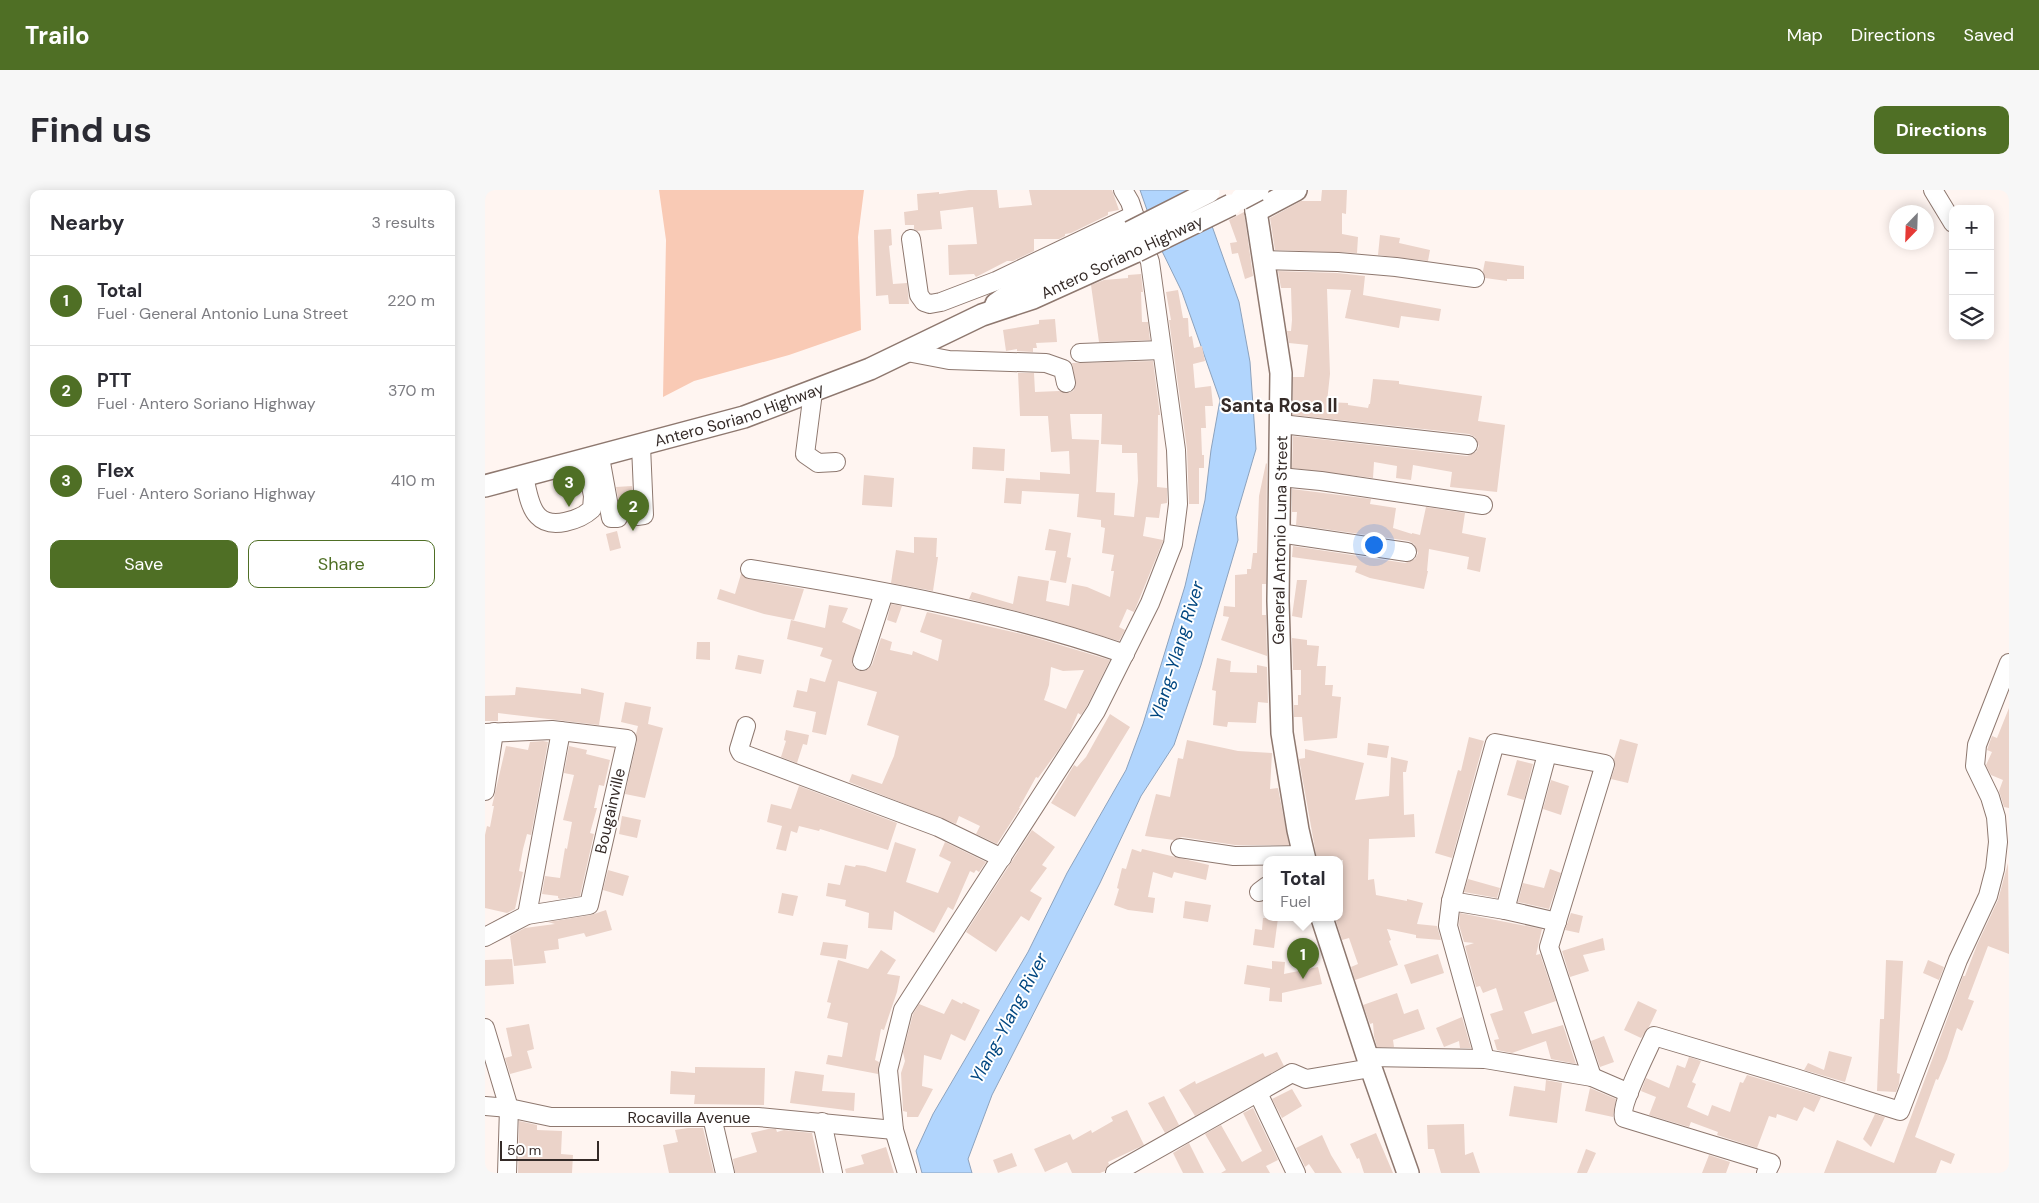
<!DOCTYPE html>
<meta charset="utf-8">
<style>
:root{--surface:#fff;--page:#f7f7f7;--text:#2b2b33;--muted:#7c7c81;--line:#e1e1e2;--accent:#4f6f25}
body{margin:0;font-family:"DM Sans",sans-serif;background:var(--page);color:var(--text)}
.controls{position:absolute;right:15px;top:15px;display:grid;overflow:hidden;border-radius:10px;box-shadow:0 2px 12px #0003}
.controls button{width:45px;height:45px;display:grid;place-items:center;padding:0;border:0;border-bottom:1px solid var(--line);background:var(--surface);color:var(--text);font:25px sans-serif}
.compass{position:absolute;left:1404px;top:15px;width:45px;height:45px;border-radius:50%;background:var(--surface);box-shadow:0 2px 12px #0003;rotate:203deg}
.scale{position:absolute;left:15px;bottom:12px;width:99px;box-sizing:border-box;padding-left:5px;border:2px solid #352b28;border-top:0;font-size:14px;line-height:18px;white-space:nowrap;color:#352b28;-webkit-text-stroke:4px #fff;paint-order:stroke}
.you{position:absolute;left:888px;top:354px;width:18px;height:18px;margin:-12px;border:4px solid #fff;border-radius:50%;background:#1a73e8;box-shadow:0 0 0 8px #1a73e833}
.badge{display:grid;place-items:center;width:32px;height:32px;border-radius:50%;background:var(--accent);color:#fff;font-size:16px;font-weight:700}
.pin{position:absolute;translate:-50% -41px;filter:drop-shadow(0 1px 2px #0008)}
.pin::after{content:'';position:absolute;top:26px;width:18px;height:15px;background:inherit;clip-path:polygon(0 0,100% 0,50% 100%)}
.popup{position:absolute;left:778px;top:666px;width:80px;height:65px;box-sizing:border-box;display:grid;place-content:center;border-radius:10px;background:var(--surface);filter:drop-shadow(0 1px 4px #0005);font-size:16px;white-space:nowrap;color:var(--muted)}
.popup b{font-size:19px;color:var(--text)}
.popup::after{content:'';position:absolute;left:50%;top:100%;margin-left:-10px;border:10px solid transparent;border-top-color:var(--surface)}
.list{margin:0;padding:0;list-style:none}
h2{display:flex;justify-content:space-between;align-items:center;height:65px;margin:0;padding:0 20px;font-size:21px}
h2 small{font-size:16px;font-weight:400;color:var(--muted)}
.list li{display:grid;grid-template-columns:32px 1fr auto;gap:15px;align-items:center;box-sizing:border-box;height:90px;padding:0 20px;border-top:1px solid var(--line)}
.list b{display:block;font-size:19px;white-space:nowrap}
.list p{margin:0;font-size:16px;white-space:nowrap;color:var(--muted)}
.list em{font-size:16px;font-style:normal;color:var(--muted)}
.actions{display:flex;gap:10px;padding:15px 20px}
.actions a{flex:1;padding:11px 0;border:1px solid var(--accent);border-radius:10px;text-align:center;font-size:18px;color:var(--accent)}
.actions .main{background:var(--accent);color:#fff}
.icon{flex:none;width:28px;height:28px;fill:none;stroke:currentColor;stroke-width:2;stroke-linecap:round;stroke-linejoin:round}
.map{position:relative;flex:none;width:1524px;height:983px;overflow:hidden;border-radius:10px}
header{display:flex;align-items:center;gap:30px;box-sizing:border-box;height:70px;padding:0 25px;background:var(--accent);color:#fff}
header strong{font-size:24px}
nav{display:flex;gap:28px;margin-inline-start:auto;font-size:18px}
.intro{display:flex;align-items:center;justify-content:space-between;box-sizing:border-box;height:120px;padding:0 30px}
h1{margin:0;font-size:35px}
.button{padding:12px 22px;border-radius:10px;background:var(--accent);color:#fff;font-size:18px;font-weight:700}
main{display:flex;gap:30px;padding:0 30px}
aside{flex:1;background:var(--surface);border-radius:10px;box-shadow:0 2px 12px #0003}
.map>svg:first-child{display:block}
.green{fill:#f9cab5}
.water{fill:#b1d5fd;stroke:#8ca2bd}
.building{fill:#ebd3c9;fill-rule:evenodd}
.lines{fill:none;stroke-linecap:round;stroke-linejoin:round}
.minor-casing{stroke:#8e786f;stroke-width:20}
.major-casing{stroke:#8e786f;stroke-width:24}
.minor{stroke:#fff;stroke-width:18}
.major{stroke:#fff;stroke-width:21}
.major-bridge-casing{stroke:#8e786f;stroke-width:24;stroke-linecap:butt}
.major-bridge{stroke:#fff;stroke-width:21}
.labels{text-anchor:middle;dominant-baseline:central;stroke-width:4;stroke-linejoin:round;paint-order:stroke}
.street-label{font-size:16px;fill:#352b28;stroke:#fff}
.water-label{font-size:18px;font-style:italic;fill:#024781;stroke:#fff}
.quarter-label{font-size:19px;font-weight:bold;fill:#352b28;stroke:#fff}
</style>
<header>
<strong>Trailo</strong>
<nav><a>Map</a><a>Directions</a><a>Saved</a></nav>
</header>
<div class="intro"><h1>Find us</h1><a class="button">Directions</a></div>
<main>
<aside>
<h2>Nearby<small>3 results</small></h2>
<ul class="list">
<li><span class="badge">1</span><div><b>Total</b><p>Fuel · General Antonio Luna Street</p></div><em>220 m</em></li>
<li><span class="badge">2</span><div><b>PTT</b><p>Fuel · Antero Soriano Highway</p></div><em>370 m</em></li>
<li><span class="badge">3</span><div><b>Flex</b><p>Fuel · Antero Soriano Highway</p></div><em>410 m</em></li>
</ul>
<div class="actions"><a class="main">Save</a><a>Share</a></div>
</aside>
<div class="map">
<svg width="1524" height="983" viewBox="0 0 1524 983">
<rect width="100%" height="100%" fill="#fff5f1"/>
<path class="green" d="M174 0H379L373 47 376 140 304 165 209 191 178 207 181 50Z"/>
<path class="water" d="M655 0H705L727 36 754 112 765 172 771 259 751 327 753 350 716 475 689 555 656 606 615 693 507 905 483 969 487 983H437L431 961 448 924 543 762 582 683 641 580 658 534 700 396 720 310 726 260 735 210 697 102 675 57Z"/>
<path class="building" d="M484 0H512L514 18 547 15 544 0H627L634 20 623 22V25L586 43 580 44V46L574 49H549V61L528 71H522L491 87 489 84 464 85 463 55 492 54 488 17 455 21 457 39 432 41 429 39V35H420L419 22 433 20 432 4 454 2V4Z
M837 0H862L861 24 857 23V44L873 47 872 63 790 60 785 28 816 11H836Z
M759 22 768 86 760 89 753 63 747 64 745 53 752 52 744 30Z
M406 39 407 55 404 56 408 94 422 93 424 114H404L403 105 391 106 389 40Z
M895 45 915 48 914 53 945 60 943 71 893 65Z
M1000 71 1039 76V89H1022V91L1000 88 998 81Z
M793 81 852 83 880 86 878 105 956 119 954 131 916 126 914 138 860 128 866 100 842 99 845 184 842 212 863 213V215L883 218 884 214H885L888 189 914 191V194L997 206 993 231 1020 235 1012 302 965 297 967 282 928 275 926 290 911 288 912 276 889 272 888 288 807 278 808 246 982 266 991 262 994 256 990 247 984 244 808 225V187H819L823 155 804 153 802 141H806L807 130 806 98H796Z
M656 84 658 102H656L657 132H663L665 150 614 152 606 95 619 90 643 88V85Z
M693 100 698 128H703L704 147 707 146 709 158 717 156 720 171 708 174 710 198 726 196 728 216H720L721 238H716L717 265H719V278H714V314H704L702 259 684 130H686L681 102Z
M570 129 572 152 551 153 552 158H548V162L532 161V159L521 161 518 140 554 134V130Z
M668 171 675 225H673L672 297 682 298V313L676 314 674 328 661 327 658 346 678 350V351L649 422 642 419 634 437 640 440 634 451 551 426 484 409 487 402 528 414 533 386 564 391 561 411 584 416 587 394 602 397 625 407 629 381H626L629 365 617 363 620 338 616 337V330L592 327 594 304 537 301 536 314 519 313 521 288 555 290V282L585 284 584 261 566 262 563 226H535L533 183H549L550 202 574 201 583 203 588 201 591 196 587 173ZM585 224H617L616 254 637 255V263H652L653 291 649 327 629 325 630 303 611 302 614 250 587 249Z
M488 257 520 259 519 281 487 279Z
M781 273 782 274 781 394H777V425H781L782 466 736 450 744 427 738 426 739 416 750 417V385L762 384V379H766L768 363H772L774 306Z
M379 285 409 288 407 317 377 315Z
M147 296 148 316 142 322 135 318 131 297Z
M807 299 886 309 885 314 911 318 908 338 927 344V343L935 345 941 317 980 323 977 343 1001 348 995 382 982 379 984 367 944 359 942 381H943L939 399 885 388 870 382 872 376 807 367 808 356 920 373 930 369 933 363 929 354 924 351 811 335 812 322H807Z
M564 339 586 343 582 367 586 368 581 393 565 390 571 361 560 360Z
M132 341 136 358 125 361 121 344Z
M429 347 452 348 451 367H453L448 401 406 393 411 360 429 363Z
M256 384 263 389 319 399 309 430 279 424 232 409 235 399 250 404Z
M812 390H822L817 428 807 426Z
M406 414 417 416 411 433 402 430Z
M344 415 363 418 357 432 376 440 367 473 369 478 374 481H380L387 475 396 448 407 452 405 460 427 465 428 461 453 471 457 450 435 442 442 422 545 446 625 470 602 516 596 525 593 523 584 544 572 562 553 588 551 587 534 618H535L512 654 491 644 495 636 474 626 471 634 364 592 367 584 397 594 409 566 414 546 382 535 392 502 353 491 341 545 327 542 331 522 308 517 312 500 322 502 325 488 340 492 347 470 335 466 338 458 302 449 306 430 340 438ZM566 477 578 481 599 480 581 519 559 510 564 495Z
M807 448 822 450V455L834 456 832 476H841L840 495H848L847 506 856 507 852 548 819 551 817 527H809V515H813V505H816V480H808Z
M212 452H225V470L211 469Z
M253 465 279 470 276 484 250 479Z
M732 468 746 471 745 482 772 483V475L782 477 783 513 773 512 771 533 743 532 742 537 728 535 731 501 727 500Z
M31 497 96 504V498L119 503 114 535 13 523V531H0V506L30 505Z
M140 512 166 517 163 534 178 538 160 608 140 604 152 551 151 544 153 536 136 532Z
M1524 518V618L1519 617 1514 601 1518 590 1506 585 1501 575 1507 562 1502 560 1507 546 1512 548Z
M625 524 645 537 590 627 566 613 589 575 592 577 601 567Z
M301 540 324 545 322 555 318 554 312 573 296 567 301 551 299 550Z
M984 547 999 551 967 668 950 663 973 580 976 581Z
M1135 549 1153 554 1143 593 1126 589 1130 577 1129 569Z
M702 550 753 561 787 563 785 599 793 598 804 655H750L697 647 689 650 660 646 671 604 685 607 693 568 698 569Z
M58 551 63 552 46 645 42 644 38 659 34 681 38 682 30 719 22 723 0 718V645L2 636 5 637 9 616H7L21 556 43 560 45 552Z
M883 553 904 556 902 568 882 565Z
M84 556 102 560 101 564 125 570 119 596 114 595 109 618H112L105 643 109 644 95 706 75 709 73 708V706L57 704 60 686 75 688 80 658 82 659 87 632 78 630 89 585 79 583Z
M820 559 879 573 870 610 904 606 906 567 923 571 921 582H918L919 625 929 624 930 647 884 649 883 690 889 689 891 705 922 711V709L938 713 932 734 952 736 956 750 931 748V745L902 739 906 750 904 751 913 775 870 790 866 777 873 774 864 748 857 750 850 728H854V702H857L858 670H832L814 569 820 568Z
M1032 570 1048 574 1039 610 1022 605Z
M1066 590 1084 596 1076 625 1058 619Z
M314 596 412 633 403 660 335 639 334 641 314 636 312 643 306 641 301 661 291 659 297 636 282 632 286 614 306 619Z
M137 626 156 630 152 648 134 644Z
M547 640 570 657 557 675 562 678 545 701 557 708 544 731 536 726 511 762 481 742Z
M410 652 431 659 421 692 453 703 466 672 454 666 460 652 501 672 494 682 491 680 489 683 485 681 468 720 463 717 449 743 409 721 407 740 383 738 384 723 360 716 361 710 341 706 343 693 355 695 360 675 370 677 371 675 380 676 401 682Z
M647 659 656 662 657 659 724 675 721 690 689 682 687 688 668 682 663 707 670 708 668 723 643 720 629 715 634 699 632 698 637 678 641 679Z
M1523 673 1524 764 1503 756 1483 809 1489 811 1477 841 1472 838 1462 869 1453 890 1451 889 1430 947 1470 964 1466 974 1456 970 1451 983H1339L1352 950 1409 973 1478 786H1480L1492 755 1513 710Z
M1065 679 1076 683 1064 719 1033 712 1038 693 1059 698Z
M123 680 144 686 138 706 118 700Z
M983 689 1015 698 1012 708 979 702Z
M297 703 313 706 308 726 293 723Z
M700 711 726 715 723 732 698 728Z
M121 720 127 740 101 747 99 743 73 749 74 759 59 761 61 773 29 776 25 746 40 738 70 734 63 732 106 725Z
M975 723 1057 739 1051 765 1055 764 1071 811 1039 822 1047 844 1078 835 1091 874 1066 869 1061 851 1027 863 1012 860 1009 850 1014 849 1005 824 1018 820 1011 798 998 803 995 796 991 797 980 756 989 753 979 752 974 735Z
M1086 723 1098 726 1094 743 1080 740Z
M778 728H793L789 758 768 755 770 739 777 740Z
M1118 748 1120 760 1098 765 1104 781 1085 787 1077 761Z
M338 752 363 755 361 769 335 765Z
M396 760 411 770 402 784 415 786 412 802 399 840 396 839 393 855 390 870 394 872 393 884 341 874 343 865 357 867 363 833 342 828 346 813 342 812 353 770 383 779Z
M953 764 959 783 926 794 919 775Z
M27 769 29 794 0 796V770Z
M1401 770 1418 771 1412 883 1415 884 1414 894 1411 902 1392 901 1395 829H1399Z
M1443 770 1459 777 1454 790 1438 783Z
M787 771 800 772 799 784 833 777 837 794 797 803V812L784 811 785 798 759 794 762 775 787 779Z
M912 803 919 824 933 819 940 839 908 850 909 857H892L889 846 888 833 885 834 878 815Z
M467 809 477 814 478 812 495 820 480 851 466 844 456 870 439 865 437 896 448 899 433 927H422V922L418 921 416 883 420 871 418 862 428 824 434 814 459 824Z
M1153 811 1172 820 1164 837 1156 848 1139 840Z
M977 827 986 858H975L974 851 959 857 951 838Z
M44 834 49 859 42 861 47 878 25 884 20 868 27 866 21 838Z
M1119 846 1129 872 1115 877 1106 851Z
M1344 861 1367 867 1360 892 1319 880 1323 873 1339 880Z
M792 862 799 876 710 926 694 900 710 891 711 894 778 863 780 867Z
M1204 867 1216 871 1207 892 1211 894 1202 917 1223 926 1227 915 1245 922 1255 892 1258 893 1262 885 1336 907 1329 922 1319 917 1312 931 1292 924 1291 928 1284 926 1272 958 1232 945 1233 942 1206 932 1204 937 1164 925 1171 907 1156 901 1161 888 1184 898 1192 875 1200 878Z
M210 877 280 878 279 915 209 914 210 905 185 904 186 881 210 883Z
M310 881 339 885 337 901 370 903 369 921 305 913Z
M1061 890 1077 893 1072 933 1024 926 1029 896 1060 901Z
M1105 898 1131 909 1128 927 1100 921Z
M807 899 817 916 797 928 787 909Z
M679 906 694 935 680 943 663 913Z
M768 918 793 970 781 976 785 983H736L741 980 720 944 736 935 757 972 777 961 758 923Z
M642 920 659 955 623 972 624 974 620 981 615 983H587L582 972 560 982 549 959 585 944 588 950 606 940 607 943 628 931 626 927Z
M1390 924 1400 927 1386 957 1378 949Z
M34 931 52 935V940L77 941 76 964 88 965 87 983H33Z
M979 934 980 965 988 962 995 983H956L949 959H943L942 935Z
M203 938H218L229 983H184L178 955 193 952 190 940Z
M283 939H291L292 942 299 940 327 943 336 983H250L248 969 272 962 266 943Z
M891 943 908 983H879L874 968 872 969 865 954Z
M837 945 846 965 857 983H830L824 974 820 977 811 958Z
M704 953 719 983H698L688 963Z
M401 957 409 983H361L360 979 379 974 376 965Z
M1101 959 1111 963 1102 983H1092Z
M527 963 532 976 513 983 508 970Z
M1224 965 1245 972 1241 983H1217Z"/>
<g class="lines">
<defs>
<g id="minor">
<path d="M1448 0 1468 33"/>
<path d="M426 49 434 105 439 112 445 114 456 112 511 91 649 25"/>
<path d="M778 70 853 72 911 77 990 88"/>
<path d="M422 162 464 170 561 173 578 179 581 193"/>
<path d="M595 163 677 160"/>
<path d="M328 202 320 264 333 273 351 272"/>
<path d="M796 234 983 255"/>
<path d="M115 267 126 328H133"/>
<path d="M39 286C42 299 44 317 53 326 66 340 95 330 107 319L108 306 101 271"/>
<path d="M795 287 836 291 998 315"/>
<path d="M152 326 159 325 156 256"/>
<path d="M794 343 922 362"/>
<path d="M265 379C391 399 519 422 640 464"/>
<path d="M377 471 399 403"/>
<path d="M261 536 254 559 256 563 453 637 517 668"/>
<path d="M0 543 67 540 142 549 104 715 42 725 0 747"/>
<path d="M0 601 9 542"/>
<path d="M695 658 749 666 819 665"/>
<path d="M774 702 782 696"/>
<path d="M966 711 1020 720 1072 732"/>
<path d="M1020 720 1062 564"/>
<path d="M42 725 76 541"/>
<path d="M0 838 24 918 22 983"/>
<path d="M883 867 1000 869 1107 887 1144 903"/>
<path d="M1000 869 963 736 966 711 1010 553 1120 574 1064 757 1107 887"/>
<path d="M773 903 811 983"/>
<path id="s1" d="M0 916 24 918 66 927H273L409 940"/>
<path d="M227 927 240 983"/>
<path d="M337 932 348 983"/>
<path d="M422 983 409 940 403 880 418 820 611 521 665 413 688 354 693 314 691 260 687 231 665 72 645 12 638 0"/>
<path d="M630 983 807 883 821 889 886 878"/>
<path d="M1281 983 1286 973 1139 928C1134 916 1163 860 1169 846L1307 887 1415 921 1473 770 1503 706 1510 679 1513 652 1511 627 1505 607 1490 576 1492 555 1524 473"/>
</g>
<g id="major">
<path d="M770 0 771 21 796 183 793 411 797 543 813 640 820 670"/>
<path d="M771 21 811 0"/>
<path d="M511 114 541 93 645 42"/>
<path id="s2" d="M0 296 259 227 385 179 497 125 548 108 652 61"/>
<path d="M837 728 886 878 923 983"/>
</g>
</defs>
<use href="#minor" class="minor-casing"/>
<use href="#major" class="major-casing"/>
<use href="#minor" class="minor"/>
<use href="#major" class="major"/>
<defs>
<path id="major-bridge" d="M756 9 773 0
M645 42 724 2
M652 61 746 15"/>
</defs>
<use href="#major-bridge" class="major-bridge-casing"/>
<use href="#major-bridge" class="major-bridge"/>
</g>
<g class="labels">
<g class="street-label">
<text transform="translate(637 67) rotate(-25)">Antero Soriano Highway</text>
<text stroke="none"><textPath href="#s2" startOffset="264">Antero Soriano Highway</textPath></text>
<text transform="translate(795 350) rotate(-89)">General Antonio Luna Street</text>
<text transform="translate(125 621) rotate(-77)">Bougainville</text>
<text stroke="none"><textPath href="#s1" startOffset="205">Rocavilla Avenue</textPath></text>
</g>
<g class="water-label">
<text transform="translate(692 461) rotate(-73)">Ylang-Ylang River</text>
<text transform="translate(524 828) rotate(-62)">Ylang-Ylang River</text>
</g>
<g class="quarter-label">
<text x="794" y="215">Santa Rosa II</text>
</g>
</g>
</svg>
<div class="controls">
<button>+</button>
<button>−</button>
<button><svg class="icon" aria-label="layers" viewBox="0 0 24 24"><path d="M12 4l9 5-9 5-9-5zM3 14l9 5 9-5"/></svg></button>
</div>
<svg class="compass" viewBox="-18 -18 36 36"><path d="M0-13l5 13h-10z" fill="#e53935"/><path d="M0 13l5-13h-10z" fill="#7c7c81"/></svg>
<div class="scale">50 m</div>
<div class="you"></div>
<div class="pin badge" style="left:818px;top:789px">1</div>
<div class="popup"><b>Total</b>Fuel</div>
<div class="pin badge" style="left:148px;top:341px">2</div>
<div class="pin badge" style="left:84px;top:317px">3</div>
</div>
</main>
